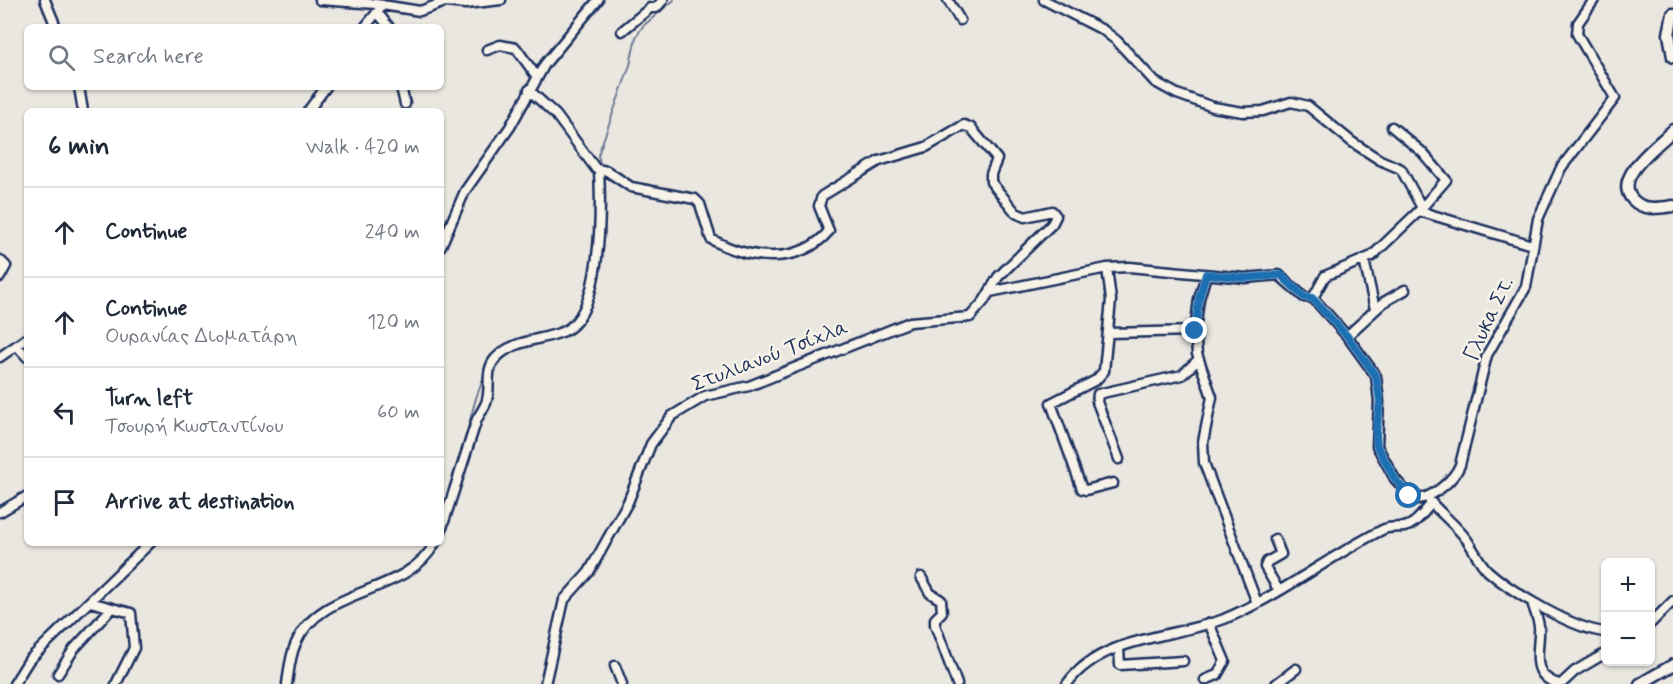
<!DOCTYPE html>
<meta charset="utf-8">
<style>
:root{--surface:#fff;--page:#f6f6f7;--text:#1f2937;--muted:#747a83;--line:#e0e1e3}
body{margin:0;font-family:Mynerve,sans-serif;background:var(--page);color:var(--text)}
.controls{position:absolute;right:18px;bottom:18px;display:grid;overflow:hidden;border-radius:9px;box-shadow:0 2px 4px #0004}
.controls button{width:54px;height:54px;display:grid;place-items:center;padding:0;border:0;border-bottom:2px solid var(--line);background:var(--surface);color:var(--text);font:30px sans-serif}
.stop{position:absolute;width:18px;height:18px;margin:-14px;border:4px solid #1f6fb2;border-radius:50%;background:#fff}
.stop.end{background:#1f6fb2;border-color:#fff;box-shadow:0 2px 6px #0008}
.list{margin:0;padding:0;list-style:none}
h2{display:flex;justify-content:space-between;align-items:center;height:78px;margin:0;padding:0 24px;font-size:26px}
h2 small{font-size:20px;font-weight:400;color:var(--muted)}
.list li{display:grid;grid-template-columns:39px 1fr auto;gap:18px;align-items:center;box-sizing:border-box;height:90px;padding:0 24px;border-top:2px solid var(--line)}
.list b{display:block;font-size:22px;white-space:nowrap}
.list p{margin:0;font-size:20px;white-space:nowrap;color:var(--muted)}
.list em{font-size:20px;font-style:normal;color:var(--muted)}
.icon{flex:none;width:33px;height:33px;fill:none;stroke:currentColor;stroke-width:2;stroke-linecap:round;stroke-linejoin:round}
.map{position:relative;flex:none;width:1673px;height:684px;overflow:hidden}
.search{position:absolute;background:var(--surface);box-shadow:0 2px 4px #0004;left:24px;top:24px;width:420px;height:66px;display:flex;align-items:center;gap:15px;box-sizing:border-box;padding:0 21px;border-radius:9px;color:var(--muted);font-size:22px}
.panel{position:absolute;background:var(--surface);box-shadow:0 2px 4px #0004;left:24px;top:108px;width:420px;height:438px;border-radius:9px}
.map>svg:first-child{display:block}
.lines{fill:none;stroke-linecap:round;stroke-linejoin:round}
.stream{stroke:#6d7892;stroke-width:2}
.minor-casing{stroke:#1b2f5e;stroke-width:13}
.major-casing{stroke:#1b2f5e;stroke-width:15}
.minor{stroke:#f7f3e8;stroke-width:8}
.major{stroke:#f7f3e8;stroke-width:10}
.route{stroke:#1f6fb2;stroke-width:8}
.labels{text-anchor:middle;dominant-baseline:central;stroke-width:5;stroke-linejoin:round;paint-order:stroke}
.street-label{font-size:21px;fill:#1b2f5e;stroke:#f7f3e8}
</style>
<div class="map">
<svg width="1673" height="684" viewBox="0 0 1673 684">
<rect width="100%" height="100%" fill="#eae7e0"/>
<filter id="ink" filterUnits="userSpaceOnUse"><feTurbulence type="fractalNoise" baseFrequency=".0167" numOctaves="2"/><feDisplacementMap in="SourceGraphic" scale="12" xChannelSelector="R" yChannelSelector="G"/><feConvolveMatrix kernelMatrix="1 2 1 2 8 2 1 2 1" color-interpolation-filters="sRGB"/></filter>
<g filter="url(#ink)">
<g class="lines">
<path class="stream" d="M601 168 598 155 630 65 636 37 643 26 674 0
M463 446 476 398 485 374"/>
<defs>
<path id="minor" d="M45 0 56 27
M320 0 376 4 420 11 445 2 466 4 501 0
M948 0 960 20
M1044 0 1103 30 1117 41 1155 82 1177 94 1213 107 1243 112 1263 111 1291 102 1308 106 1352 142 1380 160 1401 169 1422 208
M377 12 389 27
M365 27 383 5
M622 31 650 8H656L663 0
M487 50 500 45 516 48 537 77
M79 87 83 111
M401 87 405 104
M529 90 556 115 596 169 607 171 631 187 695 199 700 204 711 239C748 260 799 266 829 231L819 206 822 196 879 161 926 147 964 125 971 128 997 159 991 174V182L1016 213 1025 217 1052 211 1056 216 1052 224 998 277 984 301 970 317 910 322 749 386 705 396 672 416 651 444 628 502 589 572 564 600 545 684
M308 111 326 87
M1392 127 1422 152 1446 180 1419 211
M441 246 465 191 510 127 545 64 598 0
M0 260 6 266 0 277
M1364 260 1375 309
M1107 268 1111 300 1104 371 1096 380 1051 403 1082 489 1086 490 1113 483
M1206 275 1199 299 1195 331 1197 354 1212 397 1203 442 1204 463 1257 603
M990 292 1107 268 1129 267 1245 278 1279 275 1304 297 1313 298 1325 276 1372 256 1419 211 1532 245
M1313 298 1347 336 1376 376 1379 401 1377 446 1395 479 1413 499C1430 501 1454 480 1460 465L1487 355 1526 287 1538 219 1561 168 1615 98 1577 34 1578 23 1594 0
M1109 333 1195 331
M1347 336 1384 302 1405 290
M17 346 27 357
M0 357 27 338
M1119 459 1097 402 1098 394 1182 375 1198 360
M1429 500C1441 514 1456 525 1467 540 1474 550 1479 562 1488 571 1512 592 1574 630 1606 632
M0 512 27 496
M441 531 477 419C480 414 484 408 486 403 492 389 484 372 495 359 512 340 539 341 562 332 603 317 601 208 599 170
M1275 539 1281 554 1267 562 1265 567 1279 591
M921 577 930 593 941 600 942 612 935 619V625L957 684
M90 602 131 613 134 648 116 684
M1532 602C1534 610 1538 618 1539 626 1541 647 1527 675 1559 684
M1650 624 1673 601
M1119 648 1120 665 1183 661
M615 666 622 684
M58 674 74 649 111 609
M1205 680 1217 675 1225 661 1209 623
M14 684 29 660 150 543
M287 684C289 670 290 656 296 643 321 585 406 597 435 543
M1067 684C1101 636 1173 638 1224 619 1280 596 1328 557 1382 530 1390 526 1397 528 1404 527 1416 525 1424 511 1432 503
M1276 684 1296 669
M1561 684 1575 671 1606 653"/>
<path id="major" d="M1673 14 1669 34 1673 57
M1673 130C1659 145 1611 177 1633 200 1644 211 1659 208 1673 206
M1640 684 1673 665"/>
</defs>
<use href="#minor" class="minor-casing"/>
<use href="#major" class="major-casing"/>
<use href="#minor" class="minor"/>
<use href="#major" class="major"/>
</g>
</g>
<g class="lines" filter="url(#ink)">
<path class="route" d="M1195 331 1199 299 1206 274 1245 278 1281 275 1304 297 1312 298 1347 336 1376 376 1380 401 1376 434 1377 446 1395 479 1409 496"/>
</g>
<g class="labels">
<g class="street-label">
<text transform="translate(1489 319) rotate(-65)">Γλυκα Στ.</text>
<text transform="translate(770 356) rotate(-21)">Στυλιανού Τσίχλα</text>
</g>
</g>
</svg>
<div class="controls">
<button>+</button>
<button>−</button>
</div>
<div class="stop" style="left:1409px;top:496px"></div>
<div class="stop end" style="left:1195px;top:331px"></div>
<div class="search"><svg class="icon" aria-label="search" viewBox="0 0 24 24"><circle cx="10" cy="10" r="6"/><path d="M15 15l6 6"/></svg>Search here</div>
<section class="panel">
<h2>6 min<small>Walk · 420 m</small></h2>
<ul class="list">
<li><svg class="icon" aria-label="ahead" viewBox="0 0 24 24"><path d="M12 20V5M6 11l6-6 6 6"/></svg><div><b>Continue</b></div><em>240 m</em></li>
<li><svg class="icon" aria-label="ahead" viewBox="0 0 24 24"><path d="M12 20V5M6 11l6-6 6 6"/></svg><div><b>Continue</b><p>Ουρανίας Διοματάρη</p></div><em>120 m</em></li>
<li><svg class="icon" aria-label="left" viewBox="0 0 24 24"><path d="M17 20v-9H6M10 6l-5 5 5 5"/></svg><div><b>Turn left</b><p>Τσουρή Κωσταντίνου</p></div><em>60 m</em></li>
<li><svg class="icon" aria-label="arrive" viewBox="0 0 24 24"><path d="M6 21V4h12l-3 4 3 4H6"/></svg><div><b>Arrive at destination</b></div></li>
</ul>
</section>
</div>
